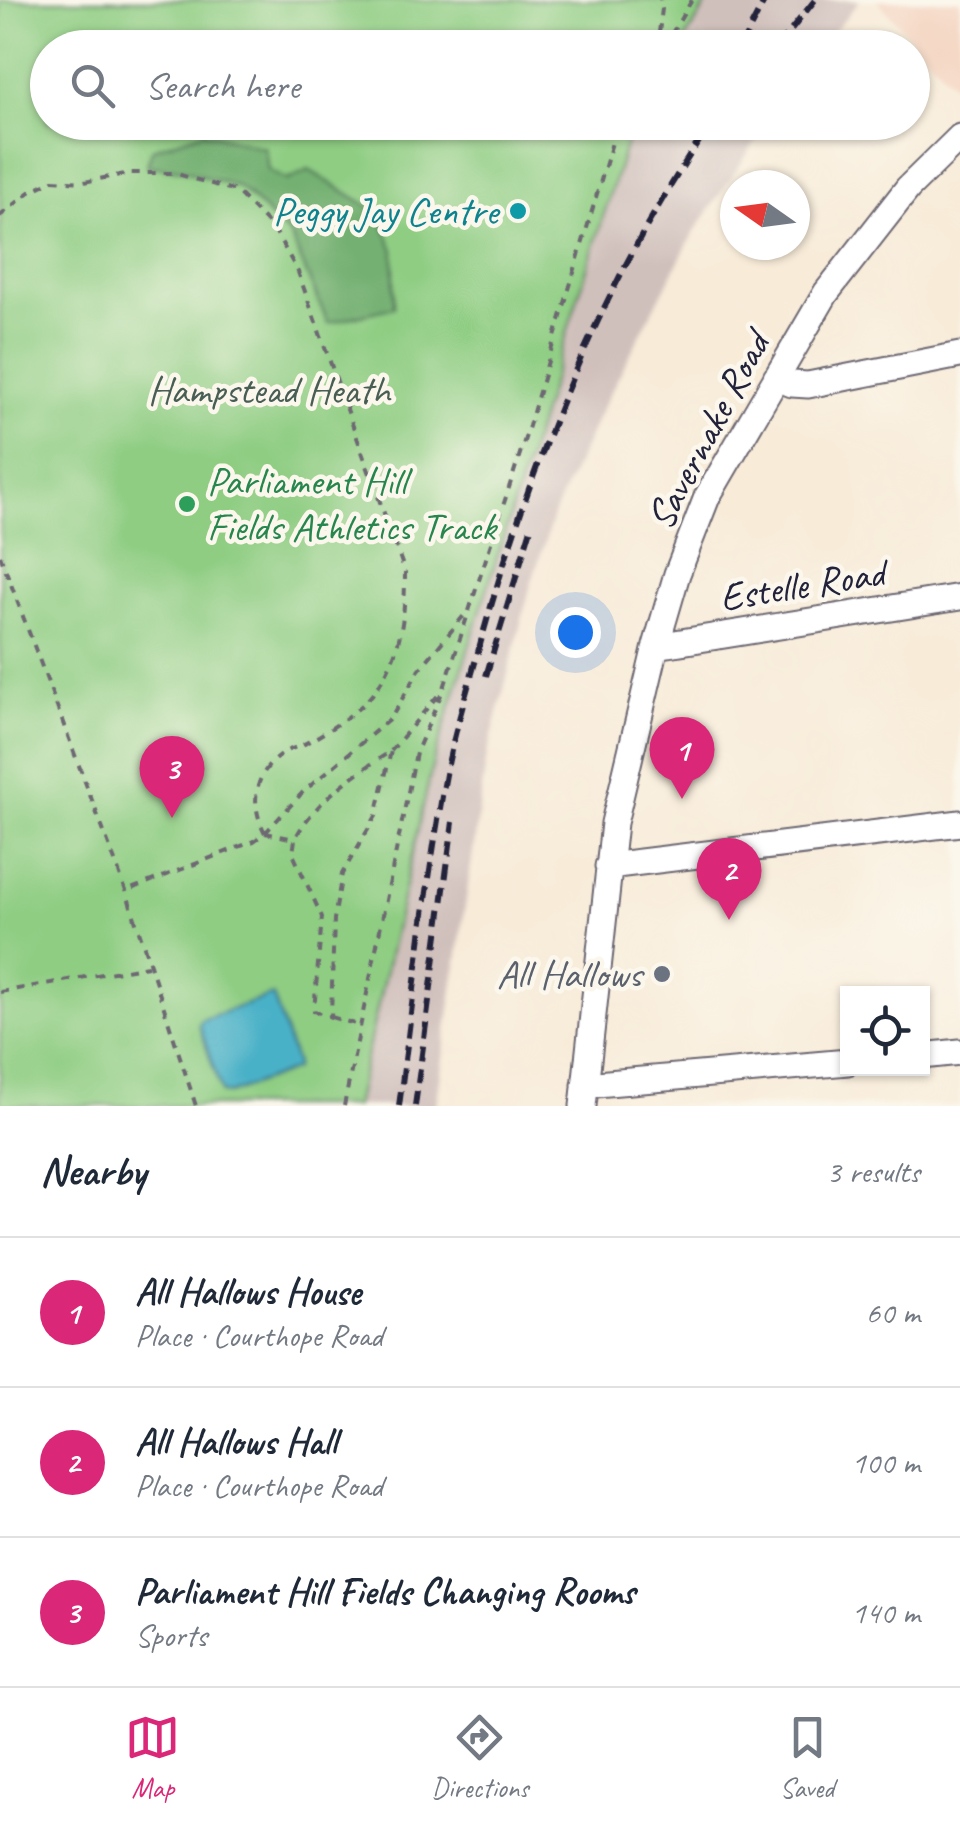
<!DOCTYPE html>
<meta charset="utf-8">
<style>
:root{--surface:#fff;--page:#f6f6f7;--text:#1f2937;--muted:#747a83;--line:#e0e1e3;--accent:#db2777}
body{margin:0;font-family:Caveat,sans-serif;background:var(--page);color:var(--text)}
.controls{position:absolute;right:30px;bottom:30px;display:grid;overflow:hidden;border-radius:0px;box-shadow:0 2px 8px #0004}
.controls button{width:90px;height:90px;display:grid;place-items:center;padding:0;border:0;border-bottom:2px solid var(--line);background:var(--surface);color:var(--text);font:50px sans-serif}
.compass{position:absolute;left:720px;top:170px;width:90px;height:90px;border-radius:50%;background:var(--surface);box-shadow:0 2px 8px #0004;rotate:284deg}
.you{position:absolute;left:575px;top:632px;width:35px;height:35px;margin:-25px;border:8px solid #fff;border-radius:50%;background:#1a73e8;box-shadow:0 0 0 15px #1a73e833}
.badge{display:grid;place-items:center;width:65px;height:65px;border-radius:50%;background:var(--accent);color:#fff;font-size:32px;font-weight:700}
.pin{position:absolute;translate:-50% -82px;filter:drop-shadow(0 2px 5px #0008)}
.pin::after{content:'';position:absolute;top:52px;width:35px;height:30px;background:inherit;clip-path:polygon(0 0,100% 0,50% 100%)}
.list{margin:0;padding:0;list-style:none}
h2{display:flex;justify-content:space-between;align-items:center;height:130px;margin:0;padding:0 40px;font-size:42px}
h2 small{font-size:32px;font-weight:400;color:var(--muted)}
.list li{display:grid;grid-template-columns:65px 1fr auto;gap:30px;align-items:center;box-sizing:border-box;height:150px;padding:0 40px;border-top:2px solid var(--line)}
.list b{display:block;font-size:38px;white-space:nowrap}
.list p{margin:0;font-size:32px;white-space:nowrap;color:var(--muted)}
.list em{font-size:32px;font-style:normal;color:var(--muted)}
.icon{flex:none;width:55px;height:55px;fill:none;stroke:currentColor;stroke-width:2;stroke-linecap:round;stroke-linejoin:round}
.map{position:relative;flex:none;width:960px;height:1106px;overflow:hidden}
.search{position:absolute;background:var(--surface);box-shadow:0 2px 8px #0004;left:30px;right:30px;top:30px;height:110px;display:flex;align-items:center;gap:25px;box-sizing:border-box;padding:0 35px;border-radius:55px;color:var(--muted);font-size:38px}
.sheet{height:580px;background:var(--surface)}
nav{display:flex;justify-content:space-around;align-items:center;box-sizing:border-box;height:140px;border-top:2px solid var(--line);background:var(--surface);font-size:28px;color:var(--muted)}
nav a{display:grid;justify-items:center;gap:5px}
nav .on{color:var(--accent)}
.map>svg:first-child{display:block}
.built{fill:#f4d3c0}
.industrial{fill:#d0c0bc}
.green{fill:#8fcd83;stroke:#58785f;stroke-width:2.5}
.forest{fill:#73b071;stroke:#4a6956;stroke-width:2.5}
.water{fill:#48b1c7;stroke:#356a81;stroke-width:2.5}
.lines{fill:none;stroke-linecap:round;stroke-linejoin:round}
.minor-casing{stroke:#6d6872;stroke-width:29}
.path{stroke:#6d6872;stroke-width:4;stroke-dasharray:8 8;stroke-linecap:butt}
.minor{stroke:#fff;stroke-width:25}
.rail{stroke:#22223b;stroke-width:6;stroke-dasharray:15 8;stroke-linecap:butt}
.culture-dot{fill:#0f9aa8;stroke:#fbf7ec;stroke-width:4}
.leisure-dot{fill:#2e9e5b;stroke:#fbf7ec;stroke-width:4}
.worship-dot{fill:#6b7280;stroke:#fbf7ec;stroke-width:4}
.labels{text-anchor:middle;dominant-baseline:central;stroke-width:9;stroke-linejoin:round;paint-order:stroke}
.culture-label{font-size:40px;fill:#0d838f;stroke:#fbf7ec;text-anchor:end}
.park-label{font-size:40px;fill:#485e54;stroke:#fbf7ec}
.street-label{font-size:40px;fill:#22223b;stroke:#fbf7ec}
.leisure-label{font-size:40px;fill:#27864d;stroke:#fbf7ec;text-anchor:start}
.worship-label{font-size:40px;fill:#5b616d;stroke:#fbf7ec;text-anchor:end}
</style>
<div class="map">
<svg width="960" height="1106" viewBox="0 0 960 1106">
<rect width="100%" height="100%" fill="#fbf7ec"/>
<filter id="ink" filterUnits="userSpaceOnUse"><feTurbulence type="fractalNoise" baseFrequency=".01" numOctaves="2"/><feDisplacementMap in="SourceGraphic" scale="20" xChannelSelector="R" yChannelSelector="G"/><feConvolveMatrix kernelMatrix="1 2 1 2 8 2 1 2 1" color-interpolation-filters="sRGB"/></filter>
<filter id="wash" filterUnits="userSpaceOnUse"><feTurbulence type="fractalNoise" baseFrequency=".0048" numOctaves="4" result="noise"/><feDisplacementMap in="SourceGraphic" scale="40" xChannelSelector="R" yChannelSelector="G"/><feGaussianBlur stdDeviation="2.25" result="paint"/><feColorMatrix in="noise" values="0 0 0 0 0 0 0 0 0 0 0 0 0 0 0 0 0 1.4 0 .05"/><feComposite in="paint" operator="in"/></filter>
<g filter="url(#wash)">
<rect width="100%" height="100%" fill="#f8ebd8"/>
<path class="built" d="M877 0H960V92Z"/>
<path class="industrial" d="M709 0H860L821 47H681Z
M636 123H768L693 234 602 408 554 513 530 588 487 755 436 1106H355L433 763 629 134Z"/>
<path class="green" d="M0 0H709L681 47 48 48V122L636 123 629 134 433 763 355 1106H0Z"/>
<path class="forest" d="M203 132 265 148 268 170 287 180 309 170 378 212 394 250V307L328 323 290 235 239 187 182 170 147 166 152 149Z"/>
<path class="water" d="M270 996H273L296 1064 295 1069 229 1094 222 1093 199 1025 201 1020Z"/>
</g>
<g filter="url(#ink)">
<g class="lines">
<defs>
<path id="minor" d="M776 378 792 384 808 385 960 355
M656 646 960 597
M608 866 960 823
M922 1056 960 1052
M585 1085 848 1062
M583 1106 614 823 656 646 677 574 707 497 826 293 908 188 960 137"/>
</defs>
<use href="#minor" class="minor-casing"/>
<path class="path" d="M657 48 662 9 660 0
M663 48 692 0
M0 216 30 192 53 180 84 182 130 173H174L236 191 275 231 298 272 405 572C405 616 402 653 375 691 359 712 330 730 306 743 300 747 291 748 285 752 254 772 249 802 265 833L254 841 126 891
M0 555 126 891 196 1106
M391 751 439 694
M265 833 295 839 293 854 322 917 314 1011 331 1017 334 919 342 874 376 816 391 751C357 773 313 802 295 839
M265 833 303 792 391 718 419 670 466 613
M0 992 148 966
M331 1017 362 1026
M344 1106 416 753 444 688 529 426 618 122"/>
<use href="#minor" class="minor"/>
<path class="rail" d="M740 48 765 0
M777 48 815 0
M486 676 531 528
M399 1106C414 994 426 880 447 769 455 730 467 691 478 652 529 466 601 282 712 122
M415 1106 453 822"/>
</g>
</g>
<circle class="culture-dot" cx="518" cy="211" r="10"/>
<circle class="leisure-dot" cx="187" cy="504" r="10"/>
<circle class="worship-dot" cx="662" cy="974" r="10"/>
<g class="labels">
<g class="culture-label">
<text x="498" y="211">Peggy Jay Centre</text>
</g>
<g class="park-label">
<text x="269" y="390">Hampstead Heath</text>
</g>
<g class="street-label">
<text transform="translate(708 431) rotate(-62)">Savernake Road</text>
<text transform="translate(802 585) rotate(-9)">Estelle Road</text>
</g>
<g class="leisure-label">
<text x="207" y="481">Parliament Hill<tspan x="207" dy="46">Fields Athletics Track</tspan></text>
</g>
<g class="worship-label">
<text x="642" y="974">All Hallows</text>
</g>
</g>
</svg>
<div class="controls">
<button><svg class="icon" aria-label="locate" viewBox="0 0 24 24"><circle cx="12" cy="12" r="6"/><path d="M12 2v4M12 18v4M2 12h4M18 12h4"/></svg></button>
</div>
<svg class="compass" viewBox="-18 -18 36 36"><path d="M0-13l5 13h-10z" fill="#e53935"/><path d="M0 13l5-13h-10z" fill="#747a83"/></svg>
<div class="you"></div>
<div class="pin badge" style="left:682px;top:799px">1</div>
<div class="pin badge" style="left:729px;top:920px">2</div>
<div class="pin badge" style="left:172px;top:818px">3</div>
<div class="search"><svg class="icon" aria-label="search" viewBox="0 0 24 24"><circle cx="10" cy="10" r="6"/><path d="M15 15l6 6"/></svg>Search here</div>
</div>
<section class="sheet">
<h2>Nearby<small>3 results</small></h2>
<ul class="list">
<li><span class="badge">1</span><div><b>All Hallows House</b><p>Place · Courthope Road</p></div><em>60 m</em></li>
<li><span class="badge">2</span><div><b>All Hallows Hall</b><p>Place · Courthope Road</p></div><em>100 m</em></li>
<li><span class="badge">3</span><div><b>Parliament Hill Fields Changing Rooms</b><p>Sports</p></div><em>140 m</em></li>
</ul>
</section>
<nav>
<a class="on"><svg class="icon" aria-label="map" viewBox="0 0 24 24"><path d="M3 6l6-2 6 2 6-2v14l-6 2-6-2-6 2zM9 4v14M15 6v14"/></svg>Map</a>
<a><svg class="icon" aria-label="directions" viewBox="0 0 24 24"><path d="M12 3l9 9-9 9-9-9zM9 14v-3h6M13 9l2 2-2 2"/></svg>Directions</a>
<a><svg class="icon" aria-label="saved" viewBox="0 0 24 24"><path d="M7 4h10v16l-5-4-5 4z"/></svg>Saved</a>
</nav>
